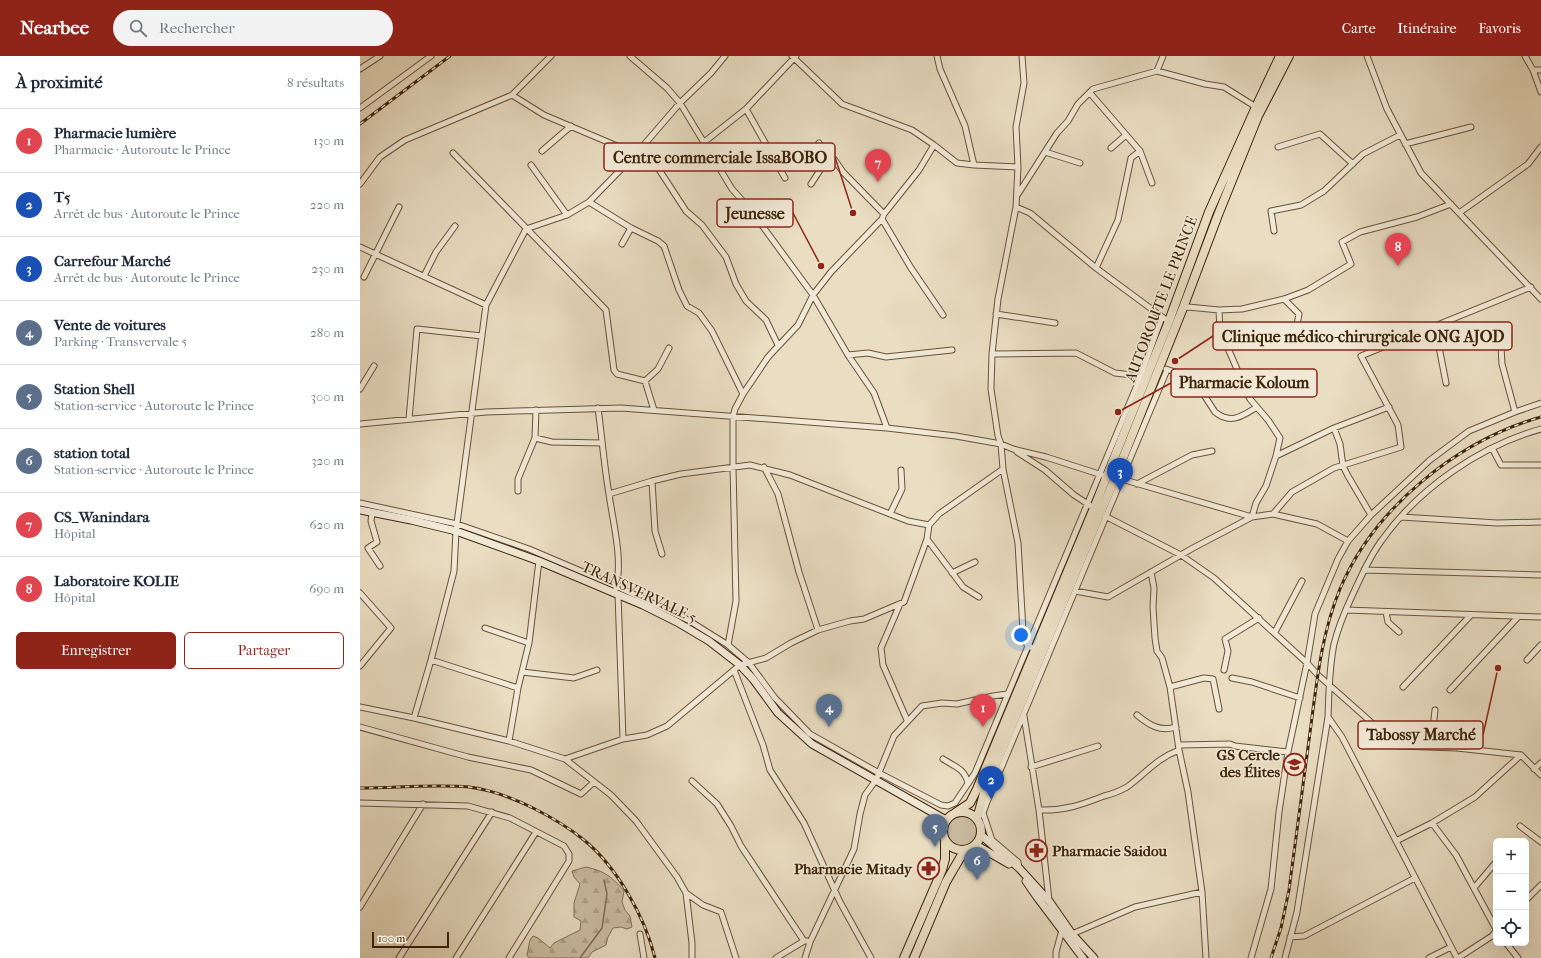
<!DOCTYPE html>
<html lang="fr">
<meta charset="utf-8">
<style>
:root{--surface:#fff;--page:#f2f2f3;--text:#1f2937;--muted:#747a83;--line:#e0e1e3;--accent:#8f2418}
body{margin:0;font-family:"IM FELL French Canon",serif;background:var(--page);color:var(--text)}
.controls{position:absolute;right:12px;bottom:12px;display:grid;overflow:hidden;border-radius:6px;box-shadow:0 4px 16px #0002}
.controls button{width:36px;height:36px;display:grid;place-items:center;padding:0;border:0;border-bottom:1px solid var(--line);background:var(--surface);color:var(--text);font:20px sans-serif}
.scale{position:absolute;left:12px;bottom:10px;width:77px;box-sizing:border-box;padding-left:4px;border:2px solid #3e2409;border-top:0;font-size:11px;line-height:14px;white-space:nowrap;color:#3e2409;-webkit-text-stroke:3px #f1e9d7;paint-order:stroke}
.you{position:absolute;left:661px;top:579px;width:14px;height:14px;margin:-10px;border:3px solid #fff;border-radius:50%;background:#1a73e8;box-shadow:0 0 0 6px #1a73e833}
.badge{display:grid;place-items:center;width:26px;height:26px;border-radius:50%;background:var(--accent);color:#fff;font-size:13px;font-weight:700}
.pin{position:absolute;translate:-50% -33px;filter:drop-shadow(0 1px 2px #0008)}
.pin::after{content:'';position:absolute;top:21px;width:14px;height:12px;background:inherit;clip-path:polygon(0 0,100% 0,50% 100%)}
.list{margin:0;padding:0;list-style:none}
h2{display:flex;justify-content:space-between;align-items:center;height:52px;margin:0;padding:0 16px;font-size:17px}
h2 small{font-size:13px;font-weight:400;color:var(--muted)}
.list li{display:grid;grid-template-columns:26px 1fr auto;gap:12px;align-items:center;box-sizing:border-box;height:64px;padding:0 16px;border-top:1px solid var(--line)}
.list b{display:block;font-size:15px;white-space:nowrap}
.list p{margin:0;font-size:13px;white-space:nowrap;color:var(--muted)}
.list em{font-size:13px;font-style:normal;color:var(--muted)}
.actions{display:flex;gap:8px;padding:12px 16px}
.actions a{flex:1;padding:9px 0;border:1px solid var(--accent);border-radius:6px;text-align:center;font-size:14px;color:var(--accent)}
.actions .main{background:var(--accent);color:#fff}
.icon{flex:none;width:22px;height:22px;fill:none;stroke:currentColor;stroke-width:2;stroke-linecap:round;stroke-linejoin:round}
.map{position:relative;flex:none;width:1181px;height:902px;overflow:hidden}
header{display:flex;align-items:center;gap:24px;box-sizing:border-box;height:56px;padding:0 20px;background:var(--accent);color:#fff}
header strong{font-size:19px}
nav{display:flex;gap:22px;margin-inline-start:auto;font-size:14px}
.search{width:280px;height:36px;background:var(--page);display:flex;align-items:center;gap:10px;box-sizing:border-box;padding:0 14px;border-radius:22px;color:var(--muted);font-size:15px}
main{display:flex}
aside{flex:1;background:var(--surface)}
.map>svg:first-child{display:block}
.grass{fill:#ccbea3;stroke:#857156}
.forest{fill:url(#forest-firs);stroke:#857156}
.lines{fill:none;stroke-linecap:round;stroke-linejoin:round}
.stream{stroke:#826d52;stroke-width:1.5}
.minor-casing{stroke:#695237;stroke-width:7}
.secondary-casing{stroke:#3e2409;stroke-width:9}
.primary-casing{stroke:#3e2409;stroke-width:10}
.minor{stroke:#f1e9d7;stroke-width:5}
.secondary{stroke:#f1e9d7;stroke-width:7}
.primary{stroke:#e9ddc2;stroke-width:8}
.rail-casing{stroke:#3e2409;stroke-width:3}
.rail{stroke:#f1e9d7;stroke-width:1.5;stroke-dasharray:4.5;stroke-linecap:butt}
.labels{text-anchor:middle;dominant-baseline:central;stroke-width:3;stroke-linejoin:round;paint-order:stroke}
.street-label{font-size:15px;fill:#3e2409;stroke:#f1e9d7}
.poi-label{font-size:15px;font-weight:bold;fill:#3e2409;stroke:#f1e9d7;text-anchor:end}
.leader{fill:none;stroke:#8f2418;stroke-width:1.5}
.callout-dot{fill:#8f2418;stroke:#f1e9d7;stroke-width:1.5}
.callout{fill:#f1e9d7;stroke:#8f2418;stroke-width:1.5}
.callout-label{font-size:16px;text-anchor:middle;font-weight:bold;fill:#3e2409}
</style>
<header>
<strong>Nearbee</strong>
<div class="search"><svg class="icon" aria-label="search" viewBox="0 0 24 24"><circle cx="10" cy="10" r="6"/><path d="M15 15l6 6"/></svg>Rechercher</div>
<nav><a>Carte</a><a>Itinéraire</a><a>Favoris</a></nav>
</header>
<main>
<aside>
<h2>À proximité<small>8 résultats</small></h2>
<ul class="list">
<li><span class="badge" style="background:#e0444e">1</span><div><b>Pharmacie lumière</b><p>Pharmacie · Autoroute le Prince</p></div><em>130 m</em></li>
<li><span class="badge" style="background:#1a4fb4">2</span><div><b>T5</b><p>Arrêt de bus · Autoroute le Prince</p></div><em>220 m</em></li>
<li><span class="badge" style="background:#1a4fb4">3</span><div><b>Carrefour Marché</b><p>Arrêt de bus · Autoroute le Prince</p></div><em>230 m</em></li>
<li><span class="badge" style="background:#5c6f8a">4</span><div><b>Vente de voitures</b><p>Parking · Transvervale 5</p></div><em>280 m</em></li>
<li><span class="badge" style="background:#5c6f8a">5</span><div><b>Station Shell</b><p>Station-service · Autoroute le Prince</p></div><em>300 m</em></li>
<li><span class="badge" style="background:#5c6f8a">6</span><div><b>station total</b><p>Station-service · Autoroute le Prince</p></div><em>320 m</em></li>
<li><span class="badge" style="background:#e0444e">7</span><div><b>CS_Wanindara</b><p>Hôpital</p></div><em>620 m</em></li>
<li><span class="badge" style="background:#e0444e">8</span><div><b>Laboratoire KOLIE</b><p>Hôpital</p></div><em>690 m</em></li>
</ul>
<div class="actions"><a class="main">Enregistrer</a><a>Partager</a></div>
</aside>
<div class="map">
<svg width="1181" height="902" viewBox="0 0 1181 902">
<defs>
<pattern id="forest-firs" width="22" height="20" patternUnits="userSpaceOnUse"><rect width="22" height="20" fill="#ccbea3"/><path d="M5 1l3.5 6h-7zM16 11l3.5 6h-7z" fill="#b0a38b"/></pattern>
</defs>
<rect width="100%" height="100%" fill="#e9ddc2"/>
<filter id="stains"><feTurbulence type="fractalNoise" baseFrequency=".005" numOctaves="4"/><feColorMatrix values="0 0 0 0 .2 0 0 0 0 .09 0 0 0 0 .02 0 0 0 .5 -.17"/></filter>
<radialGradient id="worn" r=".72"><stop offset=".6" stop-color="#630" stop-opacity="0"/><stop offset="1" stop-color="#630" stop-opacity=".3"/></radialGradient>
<path class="grass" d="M587 776a16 16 0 1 1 32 0a16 16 0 1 1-32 0Z"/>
<path class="forest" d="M226 811C245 815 252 821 264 835L262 846 265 854 270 860 272 871 267 873 261 871 253 872 248 881 246 889 232 896 228 902H169L167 899 170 884 173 880 178 882 190 892 194 887 220 874 221 865 214 861V847L220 828 214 821 212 815Z"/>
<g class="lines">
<path class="stream" d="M220 902 242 872 247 838 244 824"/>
<defs>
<path id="minor" d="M270 0 307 32 320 47 372 133 390 153 453 239 488 299 514 337 527 372
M432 0 482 48 552 74 574 89 597 107 614 109 658 111
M577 0 580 13 605 70 614 109
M662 0 664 27 656 71 658 111 656 151 638 243 632 298 631 333 638 380 641 388 643 413 658 487 663 575 667 589 675 593
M1007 0 1027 53 1061 117 1181 243
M1165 0 1173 14 1181 36
M0 13 20 0
M1173 14H1181
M797 15 803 0
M730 37 780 95 792 127
M152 39 184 59 276 98
M0 52 71 0
M386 53 425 122
M343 87 386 53 436 0
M459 87 468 102 474 103 483 116 524 158
M1045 88 1111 71
M918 91 960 78 993 108
M751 92 766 79
M280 94 298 112 326 155 342 169 366 201 376 228 386 245 406 264 418 289
M182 95 211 70
M685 96 720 107
M93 97 246 254 254 314 257 318 285 325
M171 109 207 159
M0 128 20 101 45 84 152 39 191 0
M451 128 468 102
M658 138 697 77 708 65 718 48 733 33 797 15 845 28 864 31 896 51
M229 146 271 172 298 185 304 190 319 234 327 250 339 257 352 275 383 338
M656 151 670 157 736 212 805 263
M1099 157 1168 108 1181 91
M522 163 551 212 583 259
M914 175 911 155 941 149 964 135 1003 98 1040 79
M262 188 271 172
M0 191 126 249
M736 212 758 164 771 102 780 95
M64 220 76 196 95 170
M4 221 39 151
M924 243 939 258 936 274 941 285
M823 252 828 251 859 254 882 253 924 243 948 234 991 208 982 186 1000 176 1057 161 1091 148
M859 254 860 274 890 343 908 364 920 382 916 400
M636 258 695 267
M1075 270 1086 327
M1141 291 1142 308 1155 356
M632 298 716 297 755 317 772 319 780 322
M488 299 508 297 526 301 592 294
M806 313 833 322 855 356C871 369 882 360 897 351
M0 333 14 310
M238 352C242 381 244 409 249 438 253 467 263 503 256 532
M176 354 175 382 192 386 242 387
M294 354 285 325 298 313 309 292
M49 363 57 273 122 280
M0 368 126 356 261 352 527 372 596 380 641 388 653 393 686 401 742 419
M974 372 980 388 983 410 988 420 1011 459
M1132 392 1141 409H1181
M657 396 685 414 714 439 734 452
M404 411 418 438 439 516 458 574
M758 422 892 461 896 447 906 430 916 400 974 372 1029 351
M292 425 295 475 302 498
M777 428 832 399 852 395
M158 435V423L175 382
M249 438 292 425 321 418 390 409 430 419 530 458 548 465 569 469 579 458 643 413
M0 447 97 468 169 493 256 530 328 564 368 589 389 607 415 642 450 678 519 717 581 749 588 750 595 747 615 717 780 322 802 261
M12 457 11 465 17 486 8 492 20 510
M530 458 542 433 541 414
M913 458 932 436 974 412 1041 391 1038 369 1001 300 1171 231
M743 459 821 499 854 522 947 607 958 619 1038 690 1097 692 1161 699 1181 719
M1041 461 1137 467 1181 466
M567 483 603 531 619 541
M1004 514 1181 519
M791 516 794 532 793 551 795 582 797 595 802 602 810 631 819 694 828 736 842 836 846 902
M592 517 615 506
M715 535 748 541 833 492 892 461 913 458 957 468 988 485
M0 537 31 572 0 610
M258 538 263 683
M540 548 521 592 523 609 547 664
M986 554 1181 561
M1026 556 1028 566 1039 576
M125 572 169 587
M915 576 942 525
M368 589 376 545 373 411V361L375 353 383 338 408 301 438 269 453 239 471 216 522 163 524 158 559 114 574 89
M71 604 158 632
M1167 604 1181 589
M374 614 403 689 410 714 444 767 480 846 511 902
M864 614 868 595 865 583 899 562
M162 616 214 622 237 614
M872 622 892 626 940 642
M810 631 844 622 853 623 859 653
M1043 631 1110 560
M1090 634 1158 561
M0 651 54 662 149 685 205 703 251 739 276 765 317 821 326 837 332 887V902
M777 659C789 669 800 676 816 671
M664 660 679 754 689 844
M968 661 982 681 1097 902
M54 662 71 604 94 515 96 475 126 249 166 173 207 159 229 146 276 98 320 47 351 17 365 0
M0 671 108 701 171 714 221 738 234 726
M149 685 158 632 169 587 179 505
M820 689 870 688 875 690 928 696
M1071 691 1075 654
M205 703 263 683 287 679 307 670 380 609 406 602 431 587 458 574 490 565 504 563 544 546 567 483 569 469
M583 703C595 711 604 712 608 727
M671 711 738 690
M1174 713 1181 707
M332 725 357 748 371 770 381 790 444 885
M0 747 108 750 150 762 204 790 209 798V805L149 902
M679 754C704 755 721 749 744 740 752 738 760 735 767 731 786 717 796 703 819 694
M1072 767 1096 799 1136 873
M1160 770 1181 786
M1036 785 1072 767 1115 741 1161 699
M659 812 658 806 632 784 623 757 627 746 807 314
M1114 832 1136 806
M326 837 343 849 361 856 376 902
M1166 844 1181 829
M0 851 63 748
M280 878 284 902
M712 878 775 851 842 836
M930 881 944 880 1055 822
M1146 887 1158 902
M39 902 132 756
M96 902 176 776
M416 902 444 885H447
M445 902 450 886 494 793 500 758 505 739 516 724 534 680 562 650 582 647 597 648 633 640 647 638
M696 902V896L702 874
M891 902 911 833 919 756 928 696 947 607 955 558 978 503 988 485 1011 459 1070 404 1109 375 1155 356 1181 347
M925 902 937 856 968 661C969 637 969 612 974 588 978 572 985 555 992 540 1001 521 1009 501 1022 484 1059 432 1120 390 1181 373
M1069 902 1091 891
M1098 902 1132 880 1136 875"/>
<path id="secondary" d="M0 454 51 464 96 475 179 505 283 549 317 566 349 585 380 609 393 623 418 657 452 688 586 764
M621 779 659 812 689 845 712 878 734 902
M616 789 649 808
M666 825 677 841 723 902"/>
<path id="primary" d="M583 775a19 19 0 1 1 38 0a19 19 0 1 1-38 0Z
M595 757 610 747 617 733 734 452 809 265 849 156 896 51 920 0
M617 763 624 737 755 422 823 252 858 159 898 60 929 0
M544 902 582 814 585 803V785
M554 902 586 826 604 795"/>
</defs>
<use href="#minor" class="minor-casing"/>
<use href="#secondary" class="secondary-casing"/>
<use href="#primary" class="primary-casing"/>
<use href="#minor" class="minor"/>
<use href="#secondary" class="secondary"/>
<use href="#primary" class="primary"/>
<defs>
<path id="rail" d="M0 68 90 0
M0 732C36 732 73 728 109 731 132 734 153 742 173 752 191 761 208 771 224 784 257 811 285 861 295 902
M911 902 921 872 929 834C936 779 944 724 951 669 957 623 962 576 980 533 1014 452 1097 385 1181 361"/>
</defs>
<use href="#rail" class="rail-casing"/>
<use href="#rail" class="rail"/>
</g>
<defs>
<symbol id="school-ring" viewBox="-11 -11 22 22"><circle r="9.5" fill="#f1e9d7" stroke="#8f2418" stroke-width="1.5"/><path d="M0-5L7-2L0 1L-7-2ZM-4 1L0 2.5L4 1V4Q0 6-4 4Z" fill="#8f2418"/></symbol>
<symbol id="pharmacy-ring" viewBox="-11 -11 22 22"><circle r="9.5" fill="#f1e9d7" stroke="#8f2418" stroke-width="1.5"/><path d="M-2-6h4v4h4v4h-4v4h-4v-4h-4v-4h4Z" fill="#8f2418"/></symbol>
</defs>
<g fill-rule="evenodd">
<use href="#school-ring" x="922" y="696" width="25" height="25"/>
<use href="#pharmacy-ring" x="664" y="782" width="25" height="25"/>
<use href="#pharmacy-ring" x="556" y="800" width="25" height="25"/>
</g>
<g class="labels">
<g class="street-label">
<text transform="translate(801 243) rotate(-69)">AUTOROUTE LE PRINCE</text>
<text transform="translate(279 536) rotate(25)">TRANSVERVALE 5</text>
</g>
<g class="poi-label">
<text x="920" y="699">GS Cercle<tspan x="920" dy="17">des Élites</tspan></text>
<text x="692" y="795" text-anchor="start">Pharmacie Saidou</text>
<text x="552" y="813">Pharmacie Mitady</text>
</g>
</g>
<path class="leader" d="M493 157L475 101M461 210L433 157M815 305L853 280M758 356L811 327M1138 612L1123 679"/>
<g class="callout-dot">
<circle cx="493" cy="157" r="4"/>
<circle cx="461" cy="210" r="4"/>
<circle cx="815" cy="305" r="4"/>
<circle cx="758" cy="356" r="4"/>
<circle cx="1138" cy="612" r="4"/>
</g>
<g class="callout">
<rect x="244" y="87" width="231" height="28" rx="4"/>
<rect x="357" y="143" width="76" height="28" rx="4"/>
<rect x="853" y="266" width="299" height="28" rx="4"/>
<rect x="811" y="313" width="146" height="28" rx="4"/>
<rect x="998" y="665" width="125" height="28" rx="4"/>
</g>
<g class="callout-label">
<text x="360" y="107">Centre commerciale IssaBOBO</text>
<text x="395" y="163">Jeunesse</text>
<text x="1003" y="286">Clinique médico-chirurgicale ONG AJOD</text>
<text x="884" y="332">Pharmacie Koloum</text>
<text x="1061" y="684">Tabossy Marché</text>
</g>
<rect width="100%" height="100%" filter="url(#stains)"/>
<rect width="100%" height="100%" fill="url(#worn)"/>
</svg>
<div class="controls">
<button>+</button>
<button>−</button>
<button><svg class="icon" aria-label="locate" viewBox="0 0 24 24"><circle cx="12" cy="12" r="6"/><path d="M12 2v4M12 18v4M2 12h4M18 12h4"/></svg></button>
</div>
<div class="scale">100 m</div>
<div class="you"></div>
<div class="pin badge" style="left:623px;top:671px;background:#e0444e">1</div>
<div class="pin badge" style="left:631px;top:743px;background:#1a4fb4">2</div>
<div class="pin badge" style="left:760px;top:435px;background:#1a4fb4">3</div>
<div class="pin badge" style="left:469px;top:671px;background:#5c6f8a">4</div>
<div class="pin badge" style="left:575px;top:791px;background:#5c6f8a">5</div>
<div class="pin badge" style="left:617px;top:824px;background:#5c6f8a">6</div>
<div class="pin badge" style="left:518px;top:126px;background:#e0444e">7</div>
<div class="pin badge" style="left:1038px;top:210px;background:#e0444e">8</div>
</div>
</main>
